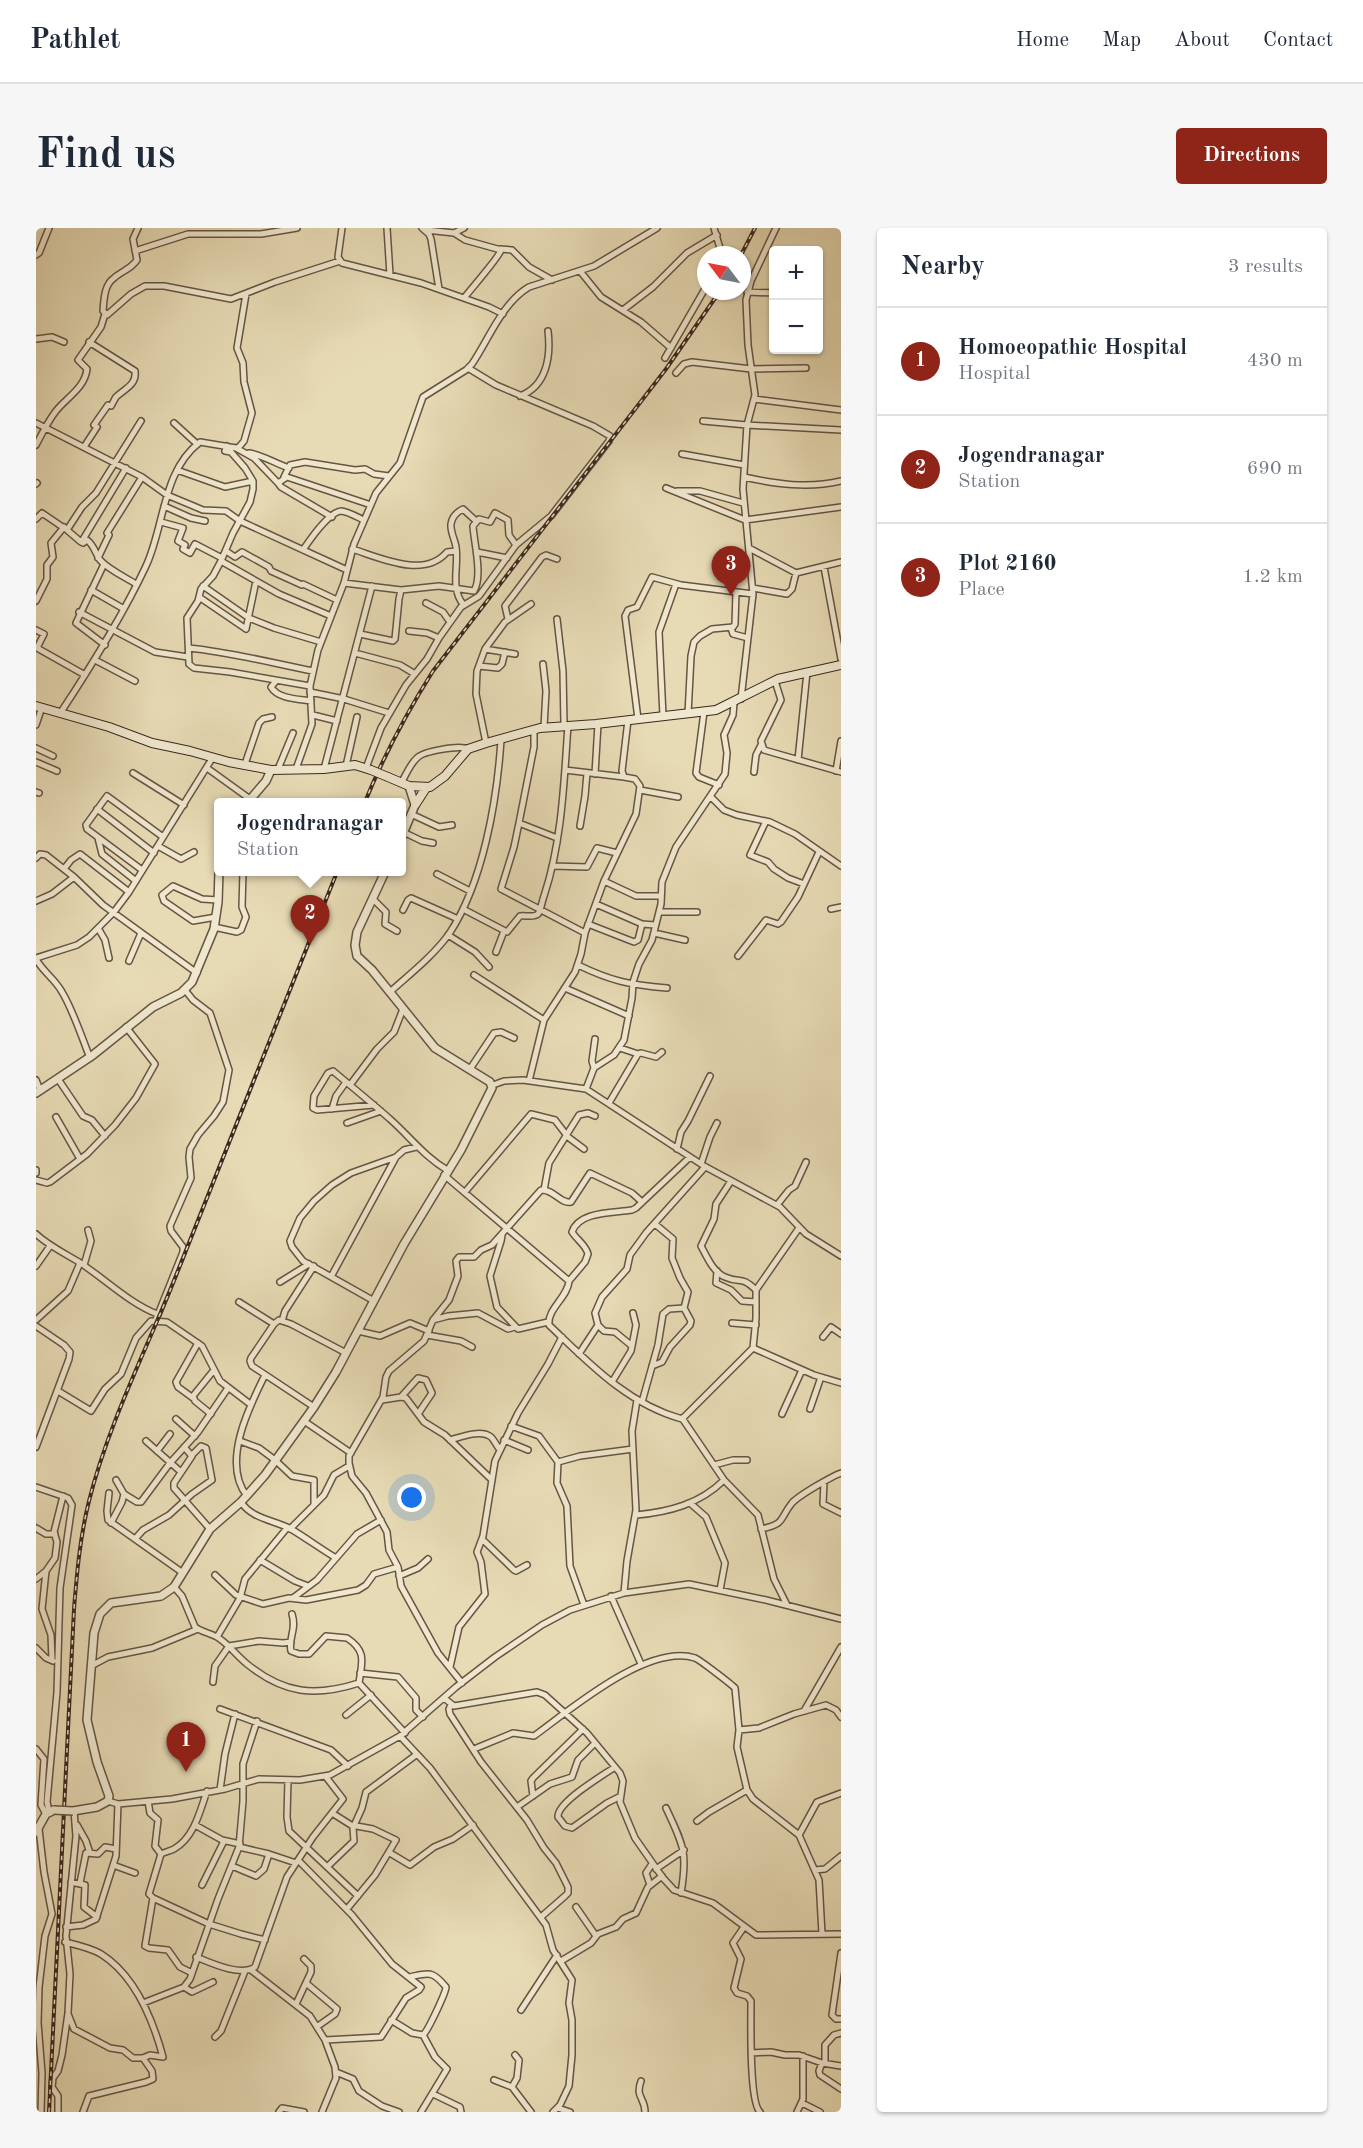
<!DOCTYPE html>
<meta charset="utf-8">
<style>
:root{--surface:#fff;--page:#f6f6f7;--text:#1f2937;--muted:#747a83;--line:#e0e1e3;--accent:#8f2418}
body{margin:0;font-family:"Old Standard TT",serif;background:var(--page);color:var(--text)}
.controls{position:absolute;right:18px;top:18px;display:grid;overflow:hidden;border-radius:6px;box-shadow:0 2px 4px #0004}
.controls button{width:54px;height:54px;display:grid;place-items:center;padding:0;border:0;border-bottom:2px solid var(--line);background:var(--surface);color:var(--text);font:30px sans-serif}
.compass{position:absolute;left:661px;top:18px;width:54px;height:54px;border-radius:50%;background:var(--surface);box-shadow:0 2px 4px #0004;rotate:302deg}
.you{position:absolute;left:376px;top:1270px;width:21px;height:21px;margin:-15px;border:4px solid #fff;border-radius:50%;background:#1a73e8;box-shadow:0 0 0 9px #1a73e833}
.badge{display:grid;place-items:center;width:39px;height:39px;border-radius:50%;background:var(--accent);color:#fff;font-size:20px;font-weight:700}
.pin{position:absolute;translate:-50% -50px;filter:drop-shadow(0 2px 3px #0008)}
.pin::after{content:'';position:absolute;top:32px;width:21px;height:18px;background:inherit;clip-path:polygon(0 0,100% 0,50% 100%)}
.popup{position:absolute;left:178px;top:570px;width:192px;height:78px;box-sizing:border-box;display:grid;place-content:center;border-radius:6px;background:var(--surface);filter:drop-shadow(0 2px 4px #0005);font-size:20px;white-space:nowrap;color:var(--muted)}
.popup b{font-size:22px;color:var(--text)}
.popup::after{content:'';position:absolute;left:50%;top:100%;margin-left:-12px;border:12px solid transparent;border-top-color:var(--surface)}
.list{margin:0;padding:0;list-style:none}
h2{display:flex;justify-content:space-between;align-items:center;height:78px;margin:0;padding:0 24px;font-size:26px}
h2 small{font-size:20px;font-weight:400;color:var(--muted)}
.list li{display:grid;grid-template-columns:39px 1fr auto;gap:18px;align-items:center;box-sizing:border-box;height:108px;padding:0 24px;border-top:2px solid var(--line)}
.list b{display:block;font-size:22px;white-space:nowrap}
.list p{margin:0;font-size:20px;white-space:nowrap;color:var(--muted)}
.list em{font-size:20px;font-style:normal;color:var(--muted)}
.map{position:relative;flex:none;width:805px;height:1884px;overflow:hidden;border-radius:6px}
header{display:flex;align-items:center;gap:36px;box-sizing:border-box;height:84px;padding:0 30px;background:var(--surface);border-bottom:2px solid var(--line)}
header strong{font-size:28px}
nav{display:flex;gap:33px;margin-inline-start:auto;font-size:21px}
.intro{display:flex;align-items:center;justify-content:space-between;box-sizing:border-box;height:144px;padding:0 36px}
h1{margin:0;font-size:42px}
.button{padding:15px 27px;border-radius:6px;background:var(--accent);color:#fff;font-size:21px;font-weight:700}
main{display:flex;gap:36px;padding:0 36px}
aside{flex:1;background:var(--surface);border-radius:6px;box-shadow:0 2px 4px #0004}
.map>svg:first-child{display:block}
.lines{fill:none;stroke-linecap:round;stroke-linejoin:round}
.minor-casing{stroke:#675443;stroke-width:8}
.tertiary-casing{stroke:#675443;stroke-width:10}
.secondary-casing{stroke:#3c271d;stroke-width:10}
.minor{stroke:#efe8cf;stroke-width:5}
.tertiary{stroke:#efe8cf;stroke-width:7}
.secondary{stroke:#efe8cf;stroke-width:8}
.rail-casing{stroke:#3c271d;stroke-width:4}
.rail{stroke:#efe8cf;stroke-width:1.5;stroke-dasharray:4.5;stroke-linecap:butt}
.tertiary-bridge-casing{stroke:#675443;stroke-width:10;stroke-linecap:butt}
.secondary-bridge-casing{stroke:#3c271d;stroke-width:10;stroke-linecap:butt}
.tertiary-bridge{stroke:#efe8cf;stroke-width:7}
.secondary-bridge{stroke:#efe8cf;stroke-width:8}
</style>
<header>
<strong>Pathlet</strong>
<nav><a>Home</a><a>Map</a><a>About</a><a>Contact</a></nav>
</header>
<div class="intro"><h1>Find us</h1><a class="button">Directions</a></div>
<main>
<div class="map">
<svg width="805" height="1884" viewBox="0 0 805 1884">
<rect width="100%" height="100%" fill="#e7dbb5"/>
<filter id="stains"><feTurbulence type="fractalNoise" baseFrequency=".00333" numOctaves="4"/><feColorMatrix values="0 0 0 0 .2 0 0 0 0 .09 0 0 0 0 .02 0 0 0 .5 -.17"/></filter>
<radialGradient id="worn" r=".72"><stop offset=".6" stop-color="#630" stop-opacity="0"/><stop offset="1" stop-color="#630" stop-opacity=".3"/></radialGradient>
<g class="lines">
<defs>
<path id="minor" d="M102 0 97 11 101 32C95 41 86 43 78 50 68 57 68 72 67 83L71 87 95 66 109 58H128L195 71 239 54 304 33
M306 0 302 29 306 35 385 55 453 79 467 86
M351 0 354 47
M386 0 393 6 395 11 403 61
M678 0 686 27
M390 2 418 5 428 0
M418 5 429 12 465 22C464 28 435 61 428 70
M464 21 476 22 493 39 516 52
M99 23 152 6H225L261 0
M0 27 3 25 13 0
M544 43 565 69 605 94 635 120
M711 64 738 65
M587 82 617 59 651 25 681 7
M0 111 16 109 28 114
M629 130 670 59
M432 140 460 157 557 198 574 208 573 213 515 288 480 317
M640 145 648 136 656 134 715 141 770 140
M484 168C511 158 515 128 512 103
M718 171 805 182
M667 193 711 197 805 202
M0 195 106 249 131 267 167 282 190 283 204 293 311 342
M138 195 161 216
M0 217C6 206 12 193 20 183 30 170 49 160 51 141L42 132 65 99 69 86
M191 218 189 223 195 224 209 240 217 253V261L214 274 197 305 185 333 177 348 165 361 162 373 151 390 153 436 158 440 194 444 274 458
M48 219 61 199 58 197 72 177 75 178C77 175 78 172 80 169 88 161 101 157 99 143L53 114
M200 220 218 230 242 255
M213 225C227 227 238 235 253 240
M646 226 708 237
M141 242 189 259 217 253
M248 249 254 237 269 234 319 242 329 241 338 246 353 248
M708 249C740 256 772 261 805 253
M0 256 1 255
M630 260 709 292 805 279
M641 263H664L707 275
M128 278 155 290 169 293
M296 289 245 259 242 255 251 249 335 277
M0 291 6 285 31 302 45 314 47 315 51 312C58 317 59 325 64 332 73 342 89 349 100 356
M125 294 147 300 142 313 149 317 147 321 154 325 159 316 186 330
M31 302 46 279 60 265 105 193
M46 313 90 240
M713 320 760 345 805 334
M316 321C345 330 388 351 411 324L420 323
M267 322C273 313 293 284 305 283 311 283 323 290 328 292
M190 323 199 329 206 324 233 339 235 343 266 357 267 356 301 372
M441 324 471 330
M62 330 73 307 71 305 106 249
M185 333 243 366 295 388
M68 336 40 395 69 417
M788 339 805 431
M308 355 365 362 403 358 438 363C447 348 438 315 437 298L443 291 454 294 459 285 472 292 473 307 480 317 443 368 425 379 403 410 391 431 370 457 345 500 330 540
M167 358 213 390 238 400 285 414
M717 360 751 366 756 361 760 345
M55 362 88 381
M163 369 210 401 220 353
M0 373 11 351V337L17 329 15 315 28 299
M390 375 407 384 414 394
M427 376C414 360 423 338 420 319 419 312 414 303 415 296 416 289 421 284 427 281L440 293
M43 384 119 424 152 429
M472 391 469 378 506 329 510 327 521 331
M521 391 527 443 528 497
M695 400 697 406 712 410
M0 402 8 406 1 420 49 447
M373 403 391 405 403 410
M324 406 357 413 359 411 363 371 365 362
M153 420C194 424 236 435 277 443
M449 421 479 426
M319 425 364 437 379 446
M59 432 99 453
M507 436 510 463 508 499
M443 438 462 440 466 436 469 424
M240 453 235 459C242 471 262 471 275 473
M739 453 745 472 725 513 728 522 805 544
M274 464 308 471 353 485
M705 471 717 366 707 261 711 197 719 167 712 117 710 72 715 53 740 0
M25 484C56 437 86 389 110 338 129 297 126 243 164 214L200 220 203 219 208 213 216 185 208 154 207 135 201 120 210 66
M668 484 660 545 663 549 683 557
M652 486 655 428 658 414 664 408 676 401 697 399 699 396 700 364
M277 487 301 493
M627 488 623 404 640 356
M602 491 589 388 592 382 601 379 616 349 645 357 717 366
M0 497 6 479
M498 502V519L483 595 478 619 465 661 549 705
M450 515 440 466 441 443 449 421 469 394 495 376
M0 520 17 528
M762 532 771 444
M0 534 21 543
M209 536 223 495 227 491 236 489
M310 538 321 489
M171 540 214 571
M242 541 257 505
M260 541 276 496 274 458 282 422 308 355 318 316 340 265 364 235 387 169 430 142 436 136C453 111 466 75 493 59L558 38 621 0
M288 541 336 358
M529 542 588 549
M800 543 805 513
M718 544 720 527 725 517
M97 545 148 577
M559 546 562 496
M365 555C370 547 374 536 381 530 387 523 424 517 432 521
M604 562 642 569
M0 564 3 565
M675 569 688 582 701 587 734 594 759 606 805 638
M61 581 118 625
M375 586 403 599 416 597
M730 593 714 627 732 634 738 641 752 650 768 656
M483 595 521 610
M544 598 549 568 551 545
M367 604 386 613 397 615
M62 610 66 626 100 653
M122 618 145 631 158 624
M0 630 4 626 10 627 38 649 67 677 161 745
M516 638 551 639 561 620 581 625
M28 641 35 632 44 626 93 664
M106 642 51 601 50 597 71 568 127 609
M401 646 434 663
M568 653 600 668H625
M337 671 350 684 349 696 361 703
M0 673 16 666 38 649
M560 676 606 696
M427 681 471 704 484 688C489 687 498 690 502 686 505 682 506 673 508 668 526 614 528 554 532 497
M795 681 805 679
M367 682 372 672 375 670 422 691
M623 684H661
M180 689 157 693 128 673 126 667 137 658 166 671 182 672
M552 696 598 714 602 712 606 696 619 697
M178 699 201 704 205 702 210 689 206 679 207 644
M62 700 69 712 73 730
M618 705 649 712
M412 707 439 724 453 739
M460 724 468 703
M702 728 730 692 742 696 745 694 762 669 783 624
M0 730 41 717 53 709 78 684 93 664 177 529
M0 731C7 744 19 751 26 764 37 782 46 810 54 830
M93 733 105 705
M542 737C575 753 594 757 631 760
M438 747 508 792
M529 760 593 788
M354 764C374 746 397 728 413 706 447 655 461 573 465 512
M584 820 602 826
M558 840 556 833 559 811
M434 841 458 805 465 804 478 810
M22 851 47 888 56 892 69 908
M0 852 4 862
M493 853 508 792 539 744 545 726 549 705 568 653 600 586 604 558 599 551 588 549 586 543 592 492
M314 857 341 821 358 804 367 781
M457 857 468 853 487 852 550 861 668 938 744 979 770 1006 805 1028
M550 861 558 840 578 827 588 812 596 770 597 754 603 736 616 712 625 676 626 654 640 619 689 546 691 525 688 507 697 487 698 475
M573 875 602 826 605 825 620 829 626 824
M338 877 281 882 277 880 278 868 292 845 297 843C316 859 336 875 355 892 374 909 389 929 411 942
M296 881 300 868 310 854
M20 889 44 931
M311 895 345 883
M641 921 645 904 652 893 674 848
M665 936 674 909 681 895
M0 942V945
M408 947 533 1053C532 1069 511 1081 513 1097 552 1134 591 1176 646 1191L717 1120 720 1090V1062L763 1000
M0 952 11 955 14 954 51 926 79 897 100 870 119 836 90 799
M695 953 680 976 678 991 665 1018C671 1029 677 1044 689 1049 705 1056 704 1047 720 1062
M508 962 513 935 543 887 552 885 559 888
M429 964 495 886 519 892 532 909 548 921
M741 977 753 962 759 958 770 934
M619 996 637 1011 636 1030 644 1050 652 1064 648 1080
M0 1006C13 1018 28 1025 43 1034 69 1051 93 1075 121 1086
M466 1007 465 1013 454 1048 461 1079 482 1101 512 1094
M48 1037 55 1013 52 1002
M0 1038 14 1018
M681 1043 680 1055 695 1062 706 1073 720 1074
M296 1047 360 929 368 922 380 919
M533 1053 549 1034 552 1026C550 1017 541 1012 536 1004 543 983 577 985 596 982L600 980 654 929
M244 1054 273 1036
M338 1073 267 1033 256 1019 254 1013 264 990 278 973 296 957 315 945 360 929
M203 1074 238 1096
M0 1092 32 1063 44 1035
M397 1092 412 1088 442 1085 472 1101 479 1099
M246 1093 249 1083 278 1038
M119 1094 147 1024V1019L135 1003 134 998 155 950 153 929 154 921 162 907 178 888 187 874 193 842 174 785 157 772 149 762
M696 1095 720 1097
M0 1098 28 1117 34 1124 33 1131 0 1219
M322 1103 344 1108 374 1095 393 1103
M391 1107 425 1113 436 1119
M787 1109 795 1099 805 1106
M596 1118 579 1104 568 1103 562 1097 559 1085 566 1069 591 1041 594 1027 610 1005 669 939
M717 1120 778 1147 805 1155
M543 1126 562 1097
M576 1154 595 1123 600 1097 597 1085
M22 1163 55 1183 69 1161 85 1146 100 1110 115 1093 131 1094 166 1118 184 1153 214 1176
M365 1169 382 1150 390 1152 396 1165 382 1186
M157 1170 142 1159 140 1154 162 1115
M346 1172 365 1169 370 1170 388 1194 409 1207 456 1252
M606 1174 622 1117 627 1086 633 1081 648 1080 655 1093 654 1097 634 1119 626 1134 616 1138
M278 1179 216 1138 214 1133 215 1130 238 1096 243 1092 255 1096 310 1125
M774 1181 785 1149
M175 1186 159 1173 157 1168 178 1142
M746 1186 766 1142
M646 1190 688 1252 722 1287 738 1351 751 1377
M140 1191 159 1208
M268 1193 315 1225
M475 1198 503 1208 522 1234 521 1255 531 1278 534 1338 548 1377
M414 1212C425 1209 445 1201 455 1209 458 1212 461 1218 464 1222
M468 1212 492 1222
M110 1213 145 1244
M204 1213 223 1220 239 1232 256 1248 278 1252V1277
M148 1219 156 1228 138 1255V1260L174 1301
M121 1223 134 1206
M522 1234 544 1228 597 1221
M678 1237 697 1232H711
M788 1254 787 1276 805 1285
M0 1259 32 1270 36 1277 24 1360 21 1464 11 1574 13 1583
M73 1265 71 1283 72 1292 147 1345
M88 1266 101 1274H105L134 1235 162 1204 192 1160
M211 1268C185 1235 213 1179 229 1147
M205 1274C216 1291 238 1292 255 1301 270 1310 285 1321 300 1330
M654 1275 670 1289 689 1335 684 1362
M600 1287C633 1284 664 1276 688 1252
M75 1295 86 1274 88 1266 80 1252
M0 1300 10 1306H19
M254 1301 288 1267 298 1247 313 1238
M725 1301C750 1296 743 1291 756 1275 762 1268 796 1248 805 1245
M99 1311 107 1302 133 1287 156 1266 176 1252 170 1220 165 1218 156 1227
M446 1311 478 1342 480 1343 491 1337
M224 1332 259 1353 272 1358
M10 1343 6 1381 15 1407 16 1432
M179 1347 200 1367 227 1376 253 1370 270 1372 322 1362 330 1357 338 1346 362 1339
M363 1348 382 1340 392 1331
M0 1351 10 1343 19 1330 21 1314 18 1304 27 1268
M138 1359 146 1368 159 1399C167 1405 176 1405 184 1411 194 1418 201 1428 211 1436 248 1466 279 1469 323 1455L369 1505
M588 1365 591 1333 600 1282 596 1203 601 1172
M575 1368 605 1436
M257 1370 281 1352 321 1306 345 1292
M256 1386C261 1402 252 1410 255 1423L263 1426H273L290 1408 311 1410C331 1423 326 1434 323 1455
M181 1409 204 1370 209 1351 251 1300
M0 1420 10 1430 17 1433
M55 1438 72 1429 116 1420 162 1401
M414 1439 423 1399 449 1366 445 1334 441 1324 447 1308 459 1233 482 1185 512 1136 526 1109
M324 1445 362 1449 380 1470V1482L387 1489
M177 1454 179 1438 193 1418 223 1413 247 1415 255 1414
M426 1455 402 1425 365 1358 362 1339 353 1322 351 1304 330 1265 316 1248 313 1235V1228L347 1169 350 1149 353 1143 388 1113 397 1092 413 1072 422 1048 420 1033 423 1029H438L445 1022 456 1017 505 962C518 961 524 976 535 974L554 945 596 965 606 974
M408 1470 418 1478 501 1464 509 1467 551 1505 584 1545 587 1553 584 1574 599 1610 627 1650 638 1662 677 1675 720 1707 805 1706
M415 1477 413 1481 414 1486 445 1534 491 1592 508 1620 520 1635 532 1659V1665L529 1668 505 1689
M184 1481 295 1522 312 1538
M768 1483 805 1419
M310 1487 335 1467
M703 1502 723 1500 758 1486 790 1477 800 1482 805 1489
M364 1508 394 1540 510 1697 517 1722 536 1752 533 1775 536 1792V1827L533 1858 524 1877 517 1884
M0 1521 8 1531 5 1577 10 1586
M438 1521 477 1505 498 1508C534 1482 612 1415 659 1430 664 1432 695 1456 699 1460L703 1502 701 1519 711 1562 717 1571 763 1607 783 1652 786 1706
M579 1539C566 1548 521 1574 522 1589L529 1598 536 1600 571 1575 583 1569
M252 1552 251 1589 253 1603 322 1668
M184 1562 189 1526 199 1486
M171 1563C164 1583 158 1610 138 1621 134 1623 129 1624 125 1626L113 1666 117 1670 173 1696 205 1706 229 1712
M497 1568 495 1553 497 1550 547 1501
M72 1573 82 1576 136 1571 189 1561 223 1551 264 1552 294 1547 364 1508 420 1459 459 1429 506 1397 534 1382 588 1365 653 1356 730 1372 805 1391
M112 1573 114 1585 122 1592 119 1618 125 1626
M481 1579 514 1556 536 1549 542 1532 559 1515
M630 1580C647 1617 652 1623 645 1665
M296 1585 315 1597 337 1601 360 1612 339 1647 311 1681
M661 1593 673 1584 711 1562
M41 1597 50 1613 54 1625
M159 1597 186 1612 204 1616
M3 1601 8 1644 16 1686 9 1708 3 1759 2 1795 6 1845 5 1884
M763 1607 781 1574 805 1565
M203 1619 233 1626 260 1635
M354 1625 374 1637 398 1619 417 1611 437 1597
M262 1632 316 1687 356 1736 385 1759 383 1762 370 1770 345 1809 289 1812
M77 1637 99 1645
M196 1638 220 1648 228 1641 233 1626
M292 1638 318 1613 317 1600 326 1580 330 1564 380 1527
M620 1641 648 1622
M779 1642 789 1641 805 1628
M35 1654 49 1657 48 1679 61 1689
M44 1655 50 1625 62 1626 69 1619 80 1621
M166 1657 188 1613
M614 1657 610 1645 616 1636
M117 1670 109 1718 113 1720 132 1722 144 1739 156 1745
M540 1679 560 1708
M30 1699 47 1697 60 1691 80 1628 82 1576
M708 1699 697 1715 705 1731 698 1760 701 1765 711 1768 715 1773C715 1791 713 1874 724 1884
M29 1714C41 1717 55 1720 65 1726 100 1748 117 1792 127 1829L114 1827 107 1830H97L87 1822 74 1820 38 1801 32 1786
M805 1725 796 1787 800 1791H805
M160 1729C175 1735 205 1749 219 1739L251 1649 277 1609 307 1571 290 1549
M525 1733 555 1715 562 1706 580 1699 587 1691 600 1685 612 1659 626 1648
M215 1742 274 1788 289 1812 299 1839 300 1850 286 1884
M270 1755 301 1781 299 1786 282 1798
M148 1759 156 1764 177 1754
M107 1775 148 1759 154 1751 182 1671 203 1619 207 1573V1536L221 1493
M260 1776 275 1744V1738L268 1731
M485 1782 521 1727
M355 1792 376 1805 387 1807C392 1803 410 1764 410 1759 396 1742 393 1745 373 1749
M179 1809 185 1803 209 1743
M715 1825 735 1824 749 1827H763L786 1835 805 1838
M786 1835 783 1843 784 1847 805 1861
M789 1835V1817L798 1807 805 1805
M300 1844 317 1851 323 1863 346 1878 363 1884
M458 1852 476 1859 495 1884
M605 1853C599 1870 609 1869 609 1884
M476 1859 481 1850 483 1832 479 1827
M397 1866 424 1879 425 1884
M766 1875 784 1884
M522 1880 534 1884
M22 1884V1868L16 1859 17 1850 22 1843 26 1827 32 1785 34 1746 30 1708 40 1608 38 1583
M47 1884 53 1868 110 1854 117 1851 116 1843 107 1830
M243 1884 246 1880 268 1884
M385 1884 411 1841 399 1829 387 1807
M761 1884 767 1871V1828"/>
<path id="tertiary" d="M212 574 230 553 235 542
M366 608 379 577 373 558
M0 865 57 827 117 779 145 765 156 754 178 701 182 674 183 644
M37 1583 61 1579 72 1573 73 1568 61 1534 51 1492 58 1405 64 1386 75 1375 125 1368 138 1359 174 1301 205 1274 229 1247 278 1179 300 1144 368 1016 425 922 456 860 454 854 399 820 336 742 321 728 319 717 321 704 349 644
M0 1604 10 1586 18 1582"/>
<path id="secondary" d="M0 478 73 499 116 515 154 523 193 534 235 542 288 541 319 537 335 542
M352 549 373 558 394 559 409 548 432 521 450 515 504 500 560 496 680 482 742 451 805 437
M379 577 390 560"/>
</defs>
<use href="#minor" class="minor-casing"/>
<use href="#tertiary" class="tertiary-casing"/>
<use href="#secondary" class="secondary-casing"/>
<use href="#minor" class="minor"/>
<use href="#tertiary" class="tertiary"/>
<use href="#secondary" class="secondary"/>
<defs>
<path id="rail" d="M705 27 719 0
M329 574C348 527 370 486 397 443L630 141 684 63
M13 1884 38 1381C41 1344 44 1309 53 1273 73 1193 113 1117 143 1040 196 908 248 776 301 644"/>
</defs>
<use href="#rail" class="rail-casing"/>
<use href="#rail" class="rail"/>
<defs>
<path id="tertiary-bridge" d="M18 1582 37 1583"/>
<path id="secondary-bridge" d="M335 542 352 549"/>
</defs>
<use href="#tertiary-bridge" class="tertiary-bridge-casing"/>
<use href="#secondary-bridge" class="secondary-bridge-casing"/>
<use href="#tertiary-bridge" class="tertiary-bridge"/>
<use href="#secondary-bridge" class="secondary-bridge"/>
</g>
<rect width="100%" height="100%" filter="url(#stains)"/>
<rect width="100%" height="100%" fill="url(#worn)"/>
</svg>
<div class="controls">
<button>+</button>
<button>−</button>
</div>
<svg class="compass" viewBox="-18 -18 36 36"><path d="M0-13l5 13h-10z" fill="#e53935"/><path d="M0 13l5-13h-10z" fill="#747a83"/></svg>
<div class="you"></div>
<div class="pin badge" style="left:150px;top:1544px">1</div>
<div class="pin badge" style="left:274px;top:717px">2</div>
<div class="popup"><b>Jogendranagar</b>Station</div>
<div class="pin badge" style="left:695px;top:368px">3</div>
</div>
<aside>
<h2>Nearby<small>3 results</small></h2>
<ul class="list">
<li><span class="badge">1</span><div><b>Homoeopathic Hospital</b><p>Hospital</p></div><em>430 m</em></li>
<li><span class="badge">2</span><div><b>Jogendranagar</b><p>Station</p></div><em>690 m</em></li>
<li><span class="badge">3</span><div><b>Plot 2160</b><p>Place</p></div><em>1.2 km</em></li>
</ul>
</aside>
</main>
